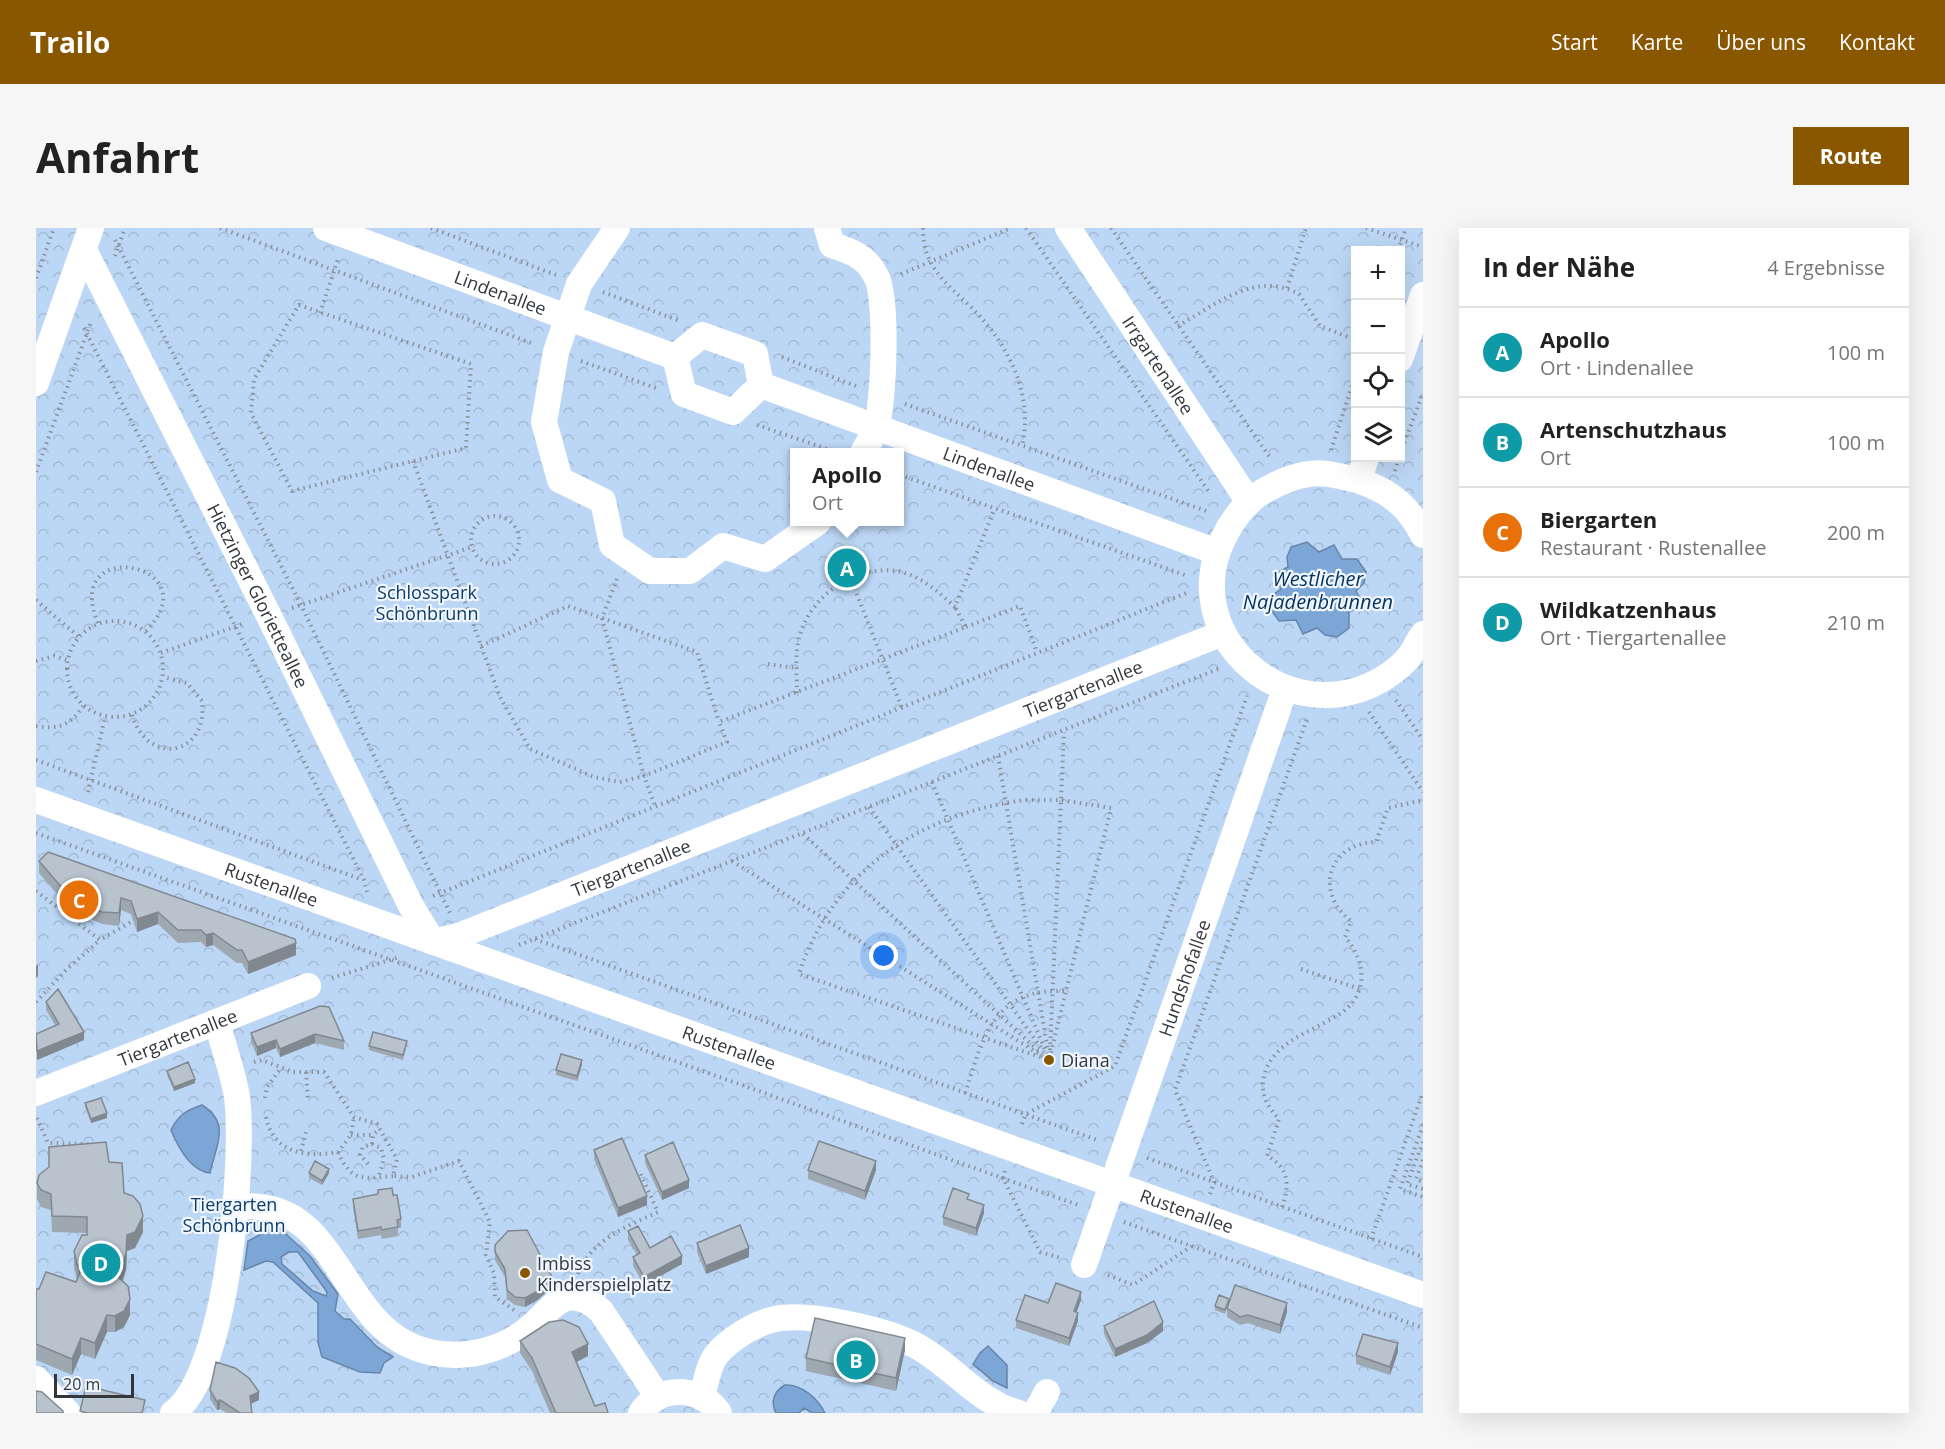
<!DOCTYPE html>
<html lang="de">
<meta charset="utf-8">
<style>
:root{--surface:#fff;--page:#f6f6f6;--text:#222;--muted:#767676;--line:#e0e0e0;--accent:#895700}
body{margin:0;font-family:"Open Sans",sans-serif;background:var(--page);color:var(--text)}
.controls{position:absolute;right:18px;top:18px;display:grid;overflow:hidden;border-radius:0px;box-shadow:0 6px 24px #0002}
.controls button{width:54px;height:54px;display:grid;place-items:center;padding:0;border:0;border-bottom:2px solid var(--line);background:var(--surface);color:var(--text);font:30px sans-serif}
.scale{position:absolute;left:18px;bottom:15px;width:80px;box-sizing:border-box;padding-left:6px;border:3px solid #33373c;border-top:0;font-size:16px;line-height:21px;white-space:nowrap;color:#33373c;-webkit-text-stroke:4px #f0f7fe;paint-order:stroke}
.you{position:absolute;left:848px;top:728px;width:21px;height:21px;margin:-15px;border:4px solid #fff;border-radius:50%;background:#1a73e8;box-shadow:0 0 0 9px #1a73e833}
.badge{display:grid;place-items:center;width:39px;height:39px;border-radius:50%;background:var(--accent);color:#fff;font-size:20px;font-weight:700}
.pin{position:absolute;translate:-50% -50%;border:3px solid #fff;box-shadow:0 2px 6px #0006}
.popup{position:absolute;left:754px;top:220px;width:114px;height:78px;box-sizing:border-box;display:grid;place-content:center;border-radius:0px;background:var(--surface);filter:drop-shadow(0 2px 4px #0005);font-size:20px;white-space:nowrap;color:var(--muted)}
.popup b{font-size:22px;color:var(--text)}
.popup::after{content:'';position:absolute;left:50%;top:100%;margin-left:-12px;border:12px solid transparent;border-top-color:var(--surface)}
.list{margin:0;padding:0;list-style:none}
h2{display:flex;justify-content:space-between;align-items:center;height:78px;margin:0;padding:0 24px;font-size:26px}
h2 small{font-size:20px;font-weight:400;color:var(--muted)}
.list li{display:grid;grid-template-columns:39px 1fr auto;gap:18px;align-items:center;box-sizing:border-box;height:90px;padding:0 24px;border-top:2px solid var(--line)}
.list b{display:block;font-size:22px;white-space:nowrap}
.list p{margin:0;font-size:20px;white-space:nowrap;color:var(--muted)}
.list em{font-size:20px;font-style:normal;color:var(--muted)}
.icon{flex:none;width:33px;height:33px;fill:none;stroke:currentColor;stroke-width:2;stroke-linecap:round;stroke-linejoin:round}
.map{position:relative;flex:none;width:1387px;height:1185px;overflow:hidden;border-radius:0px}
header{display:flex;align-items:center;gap:36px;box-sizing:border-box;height:84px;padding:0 30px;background:var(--accent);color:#fff}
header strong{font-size:28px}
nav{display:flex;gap:33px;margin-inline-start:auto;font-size:21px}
.intro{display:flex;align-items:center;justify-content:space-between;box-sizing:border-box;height:144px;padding:0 36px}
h1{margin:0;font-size:42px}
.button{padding:15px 27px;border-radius:0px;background:var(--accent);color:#fff;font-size:21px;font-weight:700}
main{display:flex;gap:36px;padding:0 36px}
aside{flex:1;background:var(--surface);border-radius:0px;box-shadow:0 6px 24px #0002}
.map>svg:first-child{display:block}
.park{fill:url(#park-crowns);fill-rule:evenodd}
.water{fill:#7ca6d6;stroke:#6685a8;stroke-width:1.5;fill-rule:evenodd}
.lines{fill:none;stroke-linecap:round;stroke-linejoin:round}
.path{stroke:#899199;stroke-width:4;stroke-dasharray:1.5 4.5;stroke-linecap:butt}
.minor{stroke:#fff;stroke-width:26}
.wall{fill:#9ea8b1}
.shaded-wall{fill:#818890}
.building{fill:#b8c3ce;stroke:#818890;stroke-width:1.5}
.poi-dot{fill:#895700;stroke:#f0f7fe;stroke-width:2}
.labels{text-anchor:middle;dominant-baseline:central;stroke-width:4.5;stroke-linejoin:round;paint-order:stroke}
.street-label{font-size:18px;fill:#33373c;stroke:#f0f7fe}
.park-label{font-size:18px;fill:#0e3c68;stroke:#f0f7fe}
.poi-label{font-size:18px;fill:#33373c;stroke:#f0f7fe;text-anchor:start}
.water-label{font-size:20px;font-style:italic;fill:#02325e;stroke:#f0f7fe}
</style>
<header>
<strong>Trailo</strong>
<nav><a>Start</a><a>Karte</a><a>Über uns</a><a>Kontakt</a></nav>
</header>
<div class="intro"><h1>Anfahrt</h1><a class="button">Route</a></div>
<main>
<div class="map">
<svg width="1387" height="1185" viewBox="0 0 1387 1185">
<defs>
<pattern id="park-crowns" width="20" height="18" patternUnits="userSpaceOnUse" patternTransform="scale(1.5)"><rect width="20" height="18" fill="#bcd7f5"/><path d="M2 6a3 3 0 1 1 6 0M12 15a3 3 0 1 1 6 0" fill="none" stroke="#a2b9d3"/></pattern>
</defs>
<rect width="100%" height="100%" fill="#dfeaf6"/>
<path class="park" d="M0 0H1387V1185H0ZM1320 22H1364V230H1320ZM758 224H864V294H758Z"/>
<path class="water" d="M1271 314 1283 324 1298 317 1306 331H1321L1330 344 1328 355 1320 363 1328 377 1313 384V400L1301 409 1289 407 1281 400 1267 406 1260 392 1243 393 1236 383 1237 367 1245 361 1237 347 1252 339 1251 329 1255 319Z
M166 877C196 896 179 919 174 945 155 943 142 919 135 902 142 887 151 882 166 877Z
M241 998 274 1028 302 1066 299 1083 308 1091H314L341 1119 357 1129 348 1135 344 1145 324 1144 286 1129 282 1114V1075L237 1034 230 1033 208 1042 212 1013ZM253 1024H262L291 1064 290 1068 277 1063 246 1036 245 1029Z
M952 1118 971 1137V1160L957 1153 937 1136 944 1125Z
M749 1157C766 1156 782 1171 789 1185H776L768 1180 763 1185H740C734 1174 738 1163 749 1157Z"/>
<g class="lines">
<path class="path" d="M184 0 498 116
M395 0 520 47
M887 0C886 38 911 56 936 80 972 116 998 166 986 218
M990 0 1173 264
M1075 0 1235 231
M1330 0 1387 19
M79 12 265 377 414 685
M1362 22 1370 0
M79 28 89 0
M865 46 975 0
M0 50 18 0
M1251 60 1270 0
M567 64 644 93
M263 77 435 136 430 220 256 263 215 185 218 151Z
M284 85 302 31
M1142 98C1179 77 1220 42 1263 66L1284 98 1320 112
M48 100 328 652 331 664
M746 129 820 158
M545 133 620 160
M869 176 1173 284
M721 197 800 224
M1295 222 1320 146
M1364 226 1387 165
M377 233 464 469 494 521 558 549 584 554 608 548 691 514 683 494 930 399 919 379
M1359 243 1363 230
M0 244 55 94
M864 247 1152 348
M435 312a24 24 0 1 1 48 0a24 24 0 1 1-48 0Z
M814 349 866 480
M581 351 566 390 608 548 620 580
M0 372 43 409
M256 380 436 319
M31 441a48 48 0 1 1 96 0a48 48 0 1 1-96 0Z
M62 395C24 306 177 335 110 403
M930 399 984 378 1001 424
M445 418 532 378 661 424 683 494
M125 425 209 395
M0 433 18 428 31 432
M732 436 760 440
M761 465C761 449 759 431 762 415 770 370 817 337 861 343 884 347 903 364 919 379L958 282
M1360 472 1387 512
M1333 484 1387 564
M96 487C112 539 173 528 166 473L151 455 127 449
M0 498C21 502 36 497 47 478
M962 528 1012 823
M0 532 327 652
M896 554 1013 831
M52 564 69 489
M990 572H1025L1075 580 1013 832 763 746C797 642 885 585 990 572Z
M833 579 1008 824
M0 605 1042 977
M767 606 1006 826
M696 633 1008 829
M0 663 64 712 97 693
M397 668 1153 364
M499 711 1064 913
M483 717 1182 441
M1265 741 1324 761
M296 750 363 729
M0 774 29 743 64 712
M1014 822 1028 504
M218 834 226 832 257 844H288L318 889 341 896 361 931 357 948 376 949 423 933 454 994 450 1027 458 1045 459 1069 478 1082
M270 844 272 872
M929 865C948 808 957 760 1030 763
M229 870 231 859 245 840
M230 889C237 925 270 930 302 924L315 907 318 889
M1 890 12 915 51 916V920
M986 896 990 886 1079 838 1211 468
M1387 897 1364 961 1387 969
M315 907H337
M1387 914 1371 956 1387 961
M336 916 337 907 344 901
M265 923 270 904
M302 924C315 954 327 951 357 948
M1111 930 1387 1029
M1387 932 1380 951 1387 954
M332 936 324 927 327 919 336 916 345 920 348 931 342 950
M969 943 967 950 1004 1024 1025 1030
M1174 966 1178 954 1139 862 1271 491
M1246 979C1254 958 1253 939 1231 928L1243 891C1233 880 1226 870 1227 855 1231 815 1274 805 1302 787 1333 768 1331 734 1309 709L1315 693C1277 664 1293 615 1340 614L1352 580 1387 572
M1088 994 1387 1100
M1335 1011 1387 864
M542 1046C556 1011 590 999 622 984L604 945
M1072 1047 1097 1057 1156 1018"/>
<g class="minor">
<path id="s1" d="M290 0 639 129"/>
<path d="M581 0 543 56 520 124 508 194 524 252 567 273 576 317 614 343H654L687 318 729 331 782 294"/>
<path d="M791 0 796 17C815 23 831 29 840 48 852 69 848 176 840 200 837 208 831 217 827 224"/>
<path id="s2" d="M1032 0 1213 274"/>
<path id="s3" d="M48 22 233 388 375 678 397 714 425 707 1187 405"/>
<path d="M666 107 719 126 725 157 697 184 648 166 639 129Z"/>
<path d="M1364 131 1387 67"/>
<path d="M0 155 55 0"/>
<path id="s4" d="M725 157 1181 324"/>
<path d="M1323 251 1330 230"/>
<path d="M1387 307C1368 267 1334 252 1292 246 1268 242 1239 255 1220 268 1205 280 1195 294 1187 311 1142 403 1241 497 1333 458 1347 452 1363 441 1373 429 1378 422 1382 413 1387 406"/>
<path id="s5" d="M0 572 1387 1067"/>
<path id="s6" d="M0 865 272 758"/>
<path d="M199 977C211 978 224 978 235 981 305 997 312 1104 390 1123 427 1133 468 1123 497 1097 507 1089 515 1076 528 1071 542 1066 555 1074 565 1083L622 1169"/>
<path id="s7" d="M1048 1037 1249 461"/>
<path d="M0 1151 32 1185"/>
<path d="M666 1169C670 1155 672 1137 681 1126 694 1111 719 1095 739 1091 771 1084 847 1101 877 1116 915 1135 939 1173 983 1185"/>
<path d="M137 1185C191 1147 209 934 201 869 197 844 187 818 181 794"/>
<path d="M605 1185C623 1156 665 1158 683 1185"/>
<path d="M999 1185 1011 1164"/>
</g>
</g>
<path class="wall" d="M3 633 260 727 212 746 206 735H201L177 717 170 719 165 714 142 715 122 696 101 704 95 686 85 682 83 698 66 696 45 687 27 673 3 645Z
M10 774 48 812 1 832 0 806 19 797 10 782Z
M284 778 308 813V822L279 815 244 829 240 820 221 828 215 814V805Z
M371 817 367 832 333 822V818Z
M546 836 541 853 520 847V842Z
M131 843 159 855 138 863 131 847Z
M49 875 71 890 55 895 49 879Z
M558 922 611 977 582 989 558 931Z
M609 927 653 960 626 972 609 935Z
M73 934 107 1004 99 1020 91 1023 90 1041 87 1053 94 1087 88 1099 79 1104H71L59 1131 45 1126 36 1147 0 1132V1061L40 1054 41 1052 38 1039V1023L51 1007V1005L16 1004 15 982 5 979 1 971V955Z
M772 942H840L829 972 772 951Z
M273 945H293L286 957 273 950Z
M342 962 357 967 365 991V1000H362V1008L346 1011 345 1007 322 1011 317 979V971L342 966Z
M933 972 948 985 940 1008 907 997V989Z
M592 1003 614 1020 646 1036 608 1057 597 1038V1029L601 1027 592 1012Z
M661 1015 713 1029 670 1046 661 1024Z
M459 1017 516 1057 513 1062 500 1073 489 1079 479 1077 471 1071 469 1049 459 1032Z
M1045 1072 1040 1084 1042 1093 1033 1118 980 1100V1092L1012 1075Z
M1193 1074 1251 1084 1244 1106 1212 1095 1204 1097 1191 1089V1081L1189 1086 1179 1082V1078Z
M1068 1098 1127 1103 1111 1115 1079 1129 1068 1106Z
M484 1113 552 1128 541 1134 559 1178 572 1185H514L496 1143 484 1125Z
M869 1122 860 1163 770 1143V1130Z
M1362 1124 1354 1147 1320 1136V1127Z
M174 1162 223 1172 215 1176 216 1185H191L184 1181 181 1182 174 1171Z"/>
<path class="shaded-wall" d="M85 670V682L83 698V685Z
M122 684V696L101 704V691Z
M177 705V717L170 719V707Z
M260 715V727L212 746V734Z
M2 736V748L0 750V738Z
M48 804V812L1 832V823Z
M279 806V815L244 829V821Z
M240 812V820L221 828V819Z
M546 832V836L541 853V848Z
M159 851V855L138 863V859Z
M71 885V890L55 895V891Z
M840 933V942L829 972V963Z
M293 941V945L286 957V953Z
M653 952V960L626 972V964Z
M611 968V977L582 989V980Z
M948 977V985L940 1008V1000Z
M107 988V1004L99 1020 91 1023 90 1041 83 1066V1050L91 1007Z
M713 1020V1029L670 1046V1038Z
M646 1028V1036L608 1057V1049Z
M516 1049V1057L513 1062 500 1073 489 1079V1070Z
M1045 1064V1072L1038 1092V1083Z
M94 1071V1087L88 1099 79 1104V1088Z
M1251 1075V1084L1244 1106V1097Z
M1042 1085V1093L1033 1118V1110Z
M71 1087V1104L59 1131V1115Z
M1127 1094V1103L1111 1115 1079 1129V1121Z
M45 1110V1126L36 1147V1131Z
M869 1110V1122L860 1163V1150Z
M1362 1115V1124L1354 1147V1139Z
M552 1116V1128L536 1136V1124Z
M223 1164V1172L214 1176V1168Z
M184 1172V1181L181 1182V1174Z"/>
<path class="building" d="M12 624 259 711 260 715 212 734 206 722H201L177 705 170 707 165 702H142L122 684 101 691 95 673 85 670 83 685 66 684 45 675 27 661 3 633Z
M22 761 48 804 1 823 0 806 23 796 10 774Z
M284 778 293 779 308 813 279 806 244 821 240 812 221 819 215 805Z
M337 804 371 813 367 827 333 818Z
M525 826 546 832 541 848 520 842Z
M152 834 159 851 138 859 131 843Z
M65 870 71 885 55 891 49 875Z
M586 910 611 968 582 980 558 922Z
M783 913 840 933 829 963 772 942Z
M70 914 73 934 86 935 88 965 97 968 104 976 107 988 99 1004 91 1007 90 1025 83 1050 92 1058 94 1071 88 1083 79 1088 71 1087 59 1115 45 1110 36 1131 0 1116V1061H3L10 1044 40 1054 46 1039 41 1037 38 1023 46 1007H51V989L16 988 15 966 5 962 1 955 3 947 13 939V919Z
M637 914 653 952 626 964 609 927Z
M279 933 293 941 286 953 273 945Z
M356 960 357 967H361L365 991 361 992 362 999 346 1002 345 999 322 1003 317 971 342 966V962Z
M917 960 933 966 931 971 948 977 940 1000 907 989Z
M704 997 713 1020 670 1038 661 1015Z
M602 998 614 1020 635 1008 646 1028 608 1049 597 1029 604 1025 592 1003Z
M491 1002 516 1049 513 1053 500 1064 489 1070 479 1069 471 1062 469 1041 459 1024V1017L472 1003Z
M1020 1055 1045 1064 1038 1083 1042 1085 1033 1110 980 1092 989 1067 1012 1075Z
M1199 1057 1251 1075 1244 1097 1212 1087 1204 1089 1191 1080Z
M1183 1067 1193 1071 1189 1082 1179 1078Z
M1118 1073 1127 1094 1111 1107 1079 1121 1068 1098Z
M779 1090 869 1110 860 1150 770 1130Z
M527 1092 543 1099 552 1116 536 1124 559 1178 569 1175 572 1185H520L496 1130 484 1113 513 1094Z
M1327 1106 1362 1115 1354 1139 1320 1127Z
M180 1134 199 1140 213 1150 223 1164 214 1168 216 1185H204L184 1172 181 1174 174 1162Z
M50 1158 109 1172 106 1185H51L44 1183Z
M0 1163 6 1164 27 1183V1185H0Z"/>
<g class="poi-dot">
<circle cx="1013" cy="832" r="6"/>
<circle cx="489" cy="1045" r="6"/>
</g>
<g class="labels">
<g class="street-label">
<text stroke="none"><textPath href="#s1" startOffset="186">Lindenallee</textPath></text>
<text stroke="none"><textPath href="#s2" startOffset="164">Irrgartenallee</textPath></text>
<text stroke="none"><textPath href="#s4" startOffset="243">Lindenallee</textPath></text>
<text stroke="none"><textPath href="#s3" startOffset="387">Hietzinger Glorietteallee</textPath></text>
<text stroke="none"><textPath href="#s3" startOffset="1473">Tiergartenallee</textPath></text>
<text stroke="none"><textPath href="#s3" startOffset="987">Tiergartenallee</textPath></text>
<text stroke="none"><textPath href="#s5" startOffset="250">Rustenallee</textPath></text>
<text stroke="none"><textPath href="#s7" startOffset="304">Hundshofallee</textPath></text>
<text stroke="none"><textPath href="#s6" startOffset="152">Tiergartenallee</textPath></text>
<text stroke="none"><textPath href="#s5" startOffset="736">Rustenallee</textPath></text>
<text stroke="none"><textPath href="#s5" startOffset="1222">Rustenallee</textPath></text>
</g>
<g class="park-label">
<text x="391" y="364">Schlosspark<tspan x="391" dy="21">Schönbrunn</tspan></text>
<text x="198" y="976">Tiergarten<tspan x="198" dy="21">Schönbrunn</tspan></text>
</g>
<g class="poi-label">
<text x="1025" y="832">Diana</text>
<text x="501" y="1035">Imbiss<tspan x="501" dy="21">Kinderspielplatz</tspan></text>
</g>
<g class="water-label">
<text x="1282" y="350">Westlicher<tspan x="1282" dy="23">Najadenbrunnen</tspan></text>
</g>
</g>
</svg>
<div class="controls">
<button>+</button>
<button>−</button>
<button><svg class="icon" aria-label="locate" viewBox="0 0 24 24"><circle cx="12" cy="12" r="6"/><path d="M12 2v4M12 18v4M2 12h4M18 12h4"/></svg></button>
<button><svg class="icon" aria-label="layers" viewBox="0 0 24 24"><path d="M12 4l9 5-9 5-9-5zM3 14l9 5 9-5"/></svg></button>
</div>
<div class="scale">20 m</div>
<div class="you"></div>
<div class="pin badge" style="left:811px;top:340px;background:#0f9aa8">A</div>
<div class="popup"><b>Apollo</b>Ort</div>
<div class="pin badge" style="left:820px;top:1132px;background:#0f9aa8">B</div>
<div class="pin badge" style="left:43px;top:672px;background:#e8710a">C</div>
<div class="pin badge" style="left:65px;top:1035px;background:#0f9aa8">D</div>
</div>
<aside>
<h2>In der Nähe<small>4 Ergebnisse</small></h2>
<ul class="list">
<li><span class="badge" style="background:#0f9aa8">A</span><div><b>Apollo</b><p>Ort · Lindenallee</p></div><em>100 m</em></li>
<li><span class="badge" style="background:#0f9aa8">B</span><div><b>Artenschutzhaus</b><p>Ort</p></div><em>100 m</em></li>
<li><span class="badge" style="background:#e8710a">C</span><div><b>Biergarten</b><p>Restaurant · Rustenallee</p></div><em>200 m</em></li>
<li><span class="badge" style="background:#0f9aa8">D</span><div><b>Wildkatzenhaus</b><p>Ort · Tiergartenallee</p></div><em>210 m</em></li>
</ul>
</aside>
</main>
